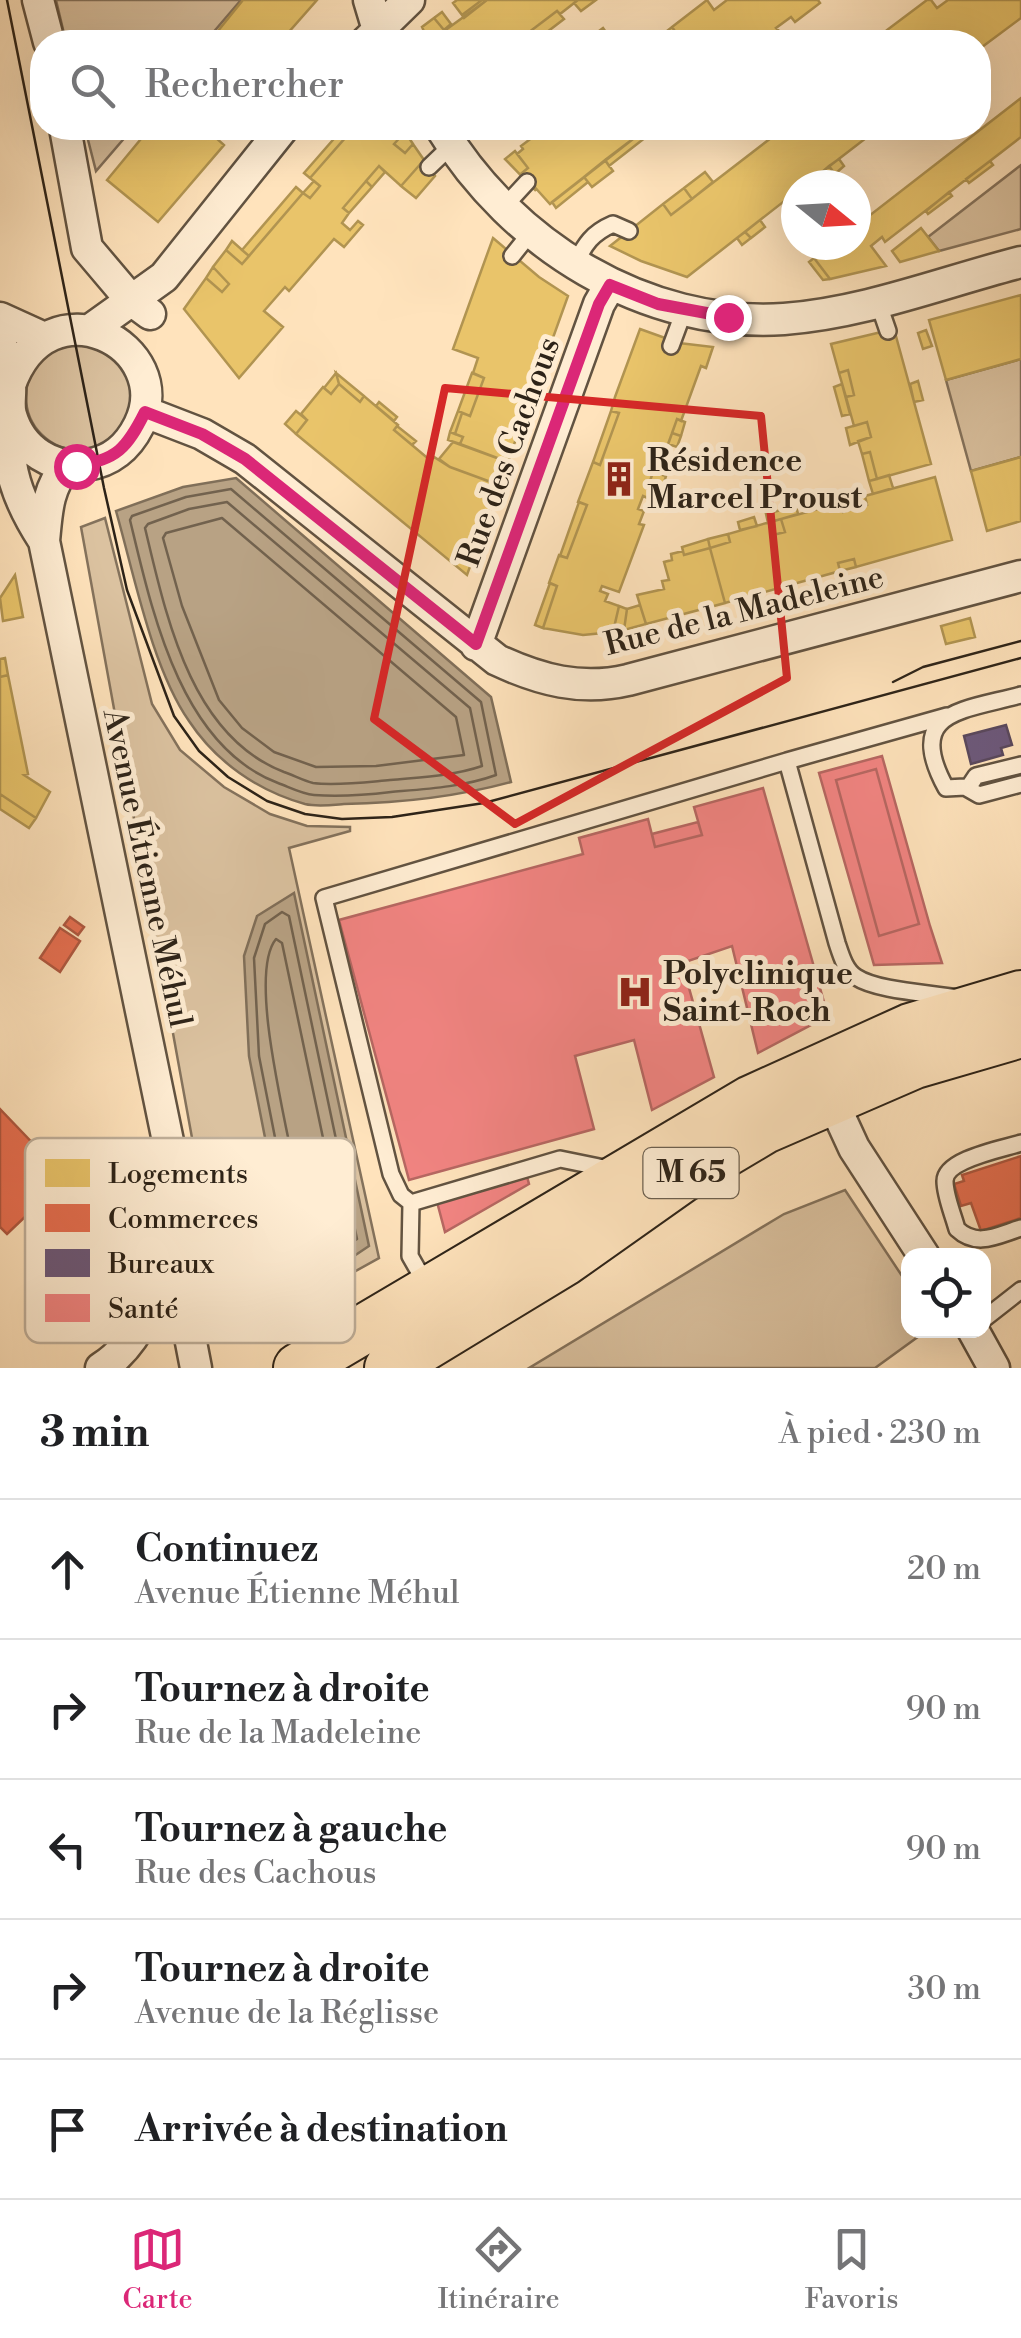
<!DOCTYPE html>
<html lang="fr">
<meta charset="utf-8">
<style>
:root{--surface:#fff;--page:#f2f2f2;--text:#202124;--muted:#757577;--line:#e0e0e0;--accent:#db2777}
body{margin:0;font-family:"Libre Bodoni",serif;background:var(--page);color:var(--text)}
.controls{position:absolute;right:30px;bottom:30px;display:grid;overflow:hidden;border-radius:20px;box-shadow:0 10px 40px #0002}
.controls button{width:90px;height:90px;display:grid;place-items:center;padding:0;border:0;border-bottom:2px solid var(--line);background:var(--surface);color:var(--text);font:50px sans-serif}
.compass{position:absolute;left:781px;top:170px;width:90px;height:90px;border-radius:50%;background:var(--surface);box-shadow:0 10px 40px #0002;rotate:108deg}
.stop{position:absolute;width:30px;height:30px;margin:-22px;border:8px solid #db2777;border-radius:50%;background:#fff}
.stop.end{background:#db2777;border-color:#fff;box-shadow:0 2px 10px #0008}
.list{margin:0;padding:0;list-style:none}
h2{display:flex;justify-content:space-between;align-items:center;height:130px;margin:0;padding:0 40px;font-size:42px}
h2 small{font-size:32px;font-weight:400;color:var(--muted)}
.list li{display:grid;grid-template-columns:65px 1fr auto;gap:30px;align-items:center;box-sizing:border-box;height:140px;padding:0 40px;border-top:2px solid var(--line)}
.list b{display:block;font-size:38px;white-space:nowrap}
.list p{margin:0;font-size:32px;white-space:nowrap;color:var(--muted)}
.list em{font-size:32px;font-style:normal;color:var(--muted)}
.icon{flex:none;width:55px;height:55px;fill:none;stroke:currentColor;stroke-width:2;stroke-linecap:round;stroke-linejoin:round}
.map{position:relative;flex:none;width:1021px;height:1368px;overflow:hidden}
.search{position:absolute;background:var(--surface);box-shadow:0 10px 40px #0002;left:30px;right:30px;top:30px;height:110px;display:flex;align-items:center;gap:25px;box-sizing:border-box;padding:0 35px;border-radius:40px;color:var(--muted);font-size:38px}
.sheet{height:830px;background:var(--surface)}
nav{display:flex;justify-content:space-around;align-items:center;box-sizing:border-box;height:140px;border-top:2px solid var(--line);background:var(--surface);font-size:28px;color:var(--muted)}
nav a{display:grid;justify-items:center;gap:5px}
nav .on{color:var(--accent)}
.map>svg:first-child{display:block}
.green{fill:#dbc2a0;stroke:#84725c;stroke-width:2.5}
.water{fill:#b8a284;stroke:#806f59;stroke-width:2.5}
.homes{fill:#e9c46a;stroke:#b19451;stroke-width:2.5}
.shops{fill:#e76f51;stroke:#af5840;stroke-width:2.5}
.offices{fill:#6d597a;stroke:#5a495d;stroke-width:2.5}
.health{fill:#f28482;stroke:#b76762;stroke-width:2.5}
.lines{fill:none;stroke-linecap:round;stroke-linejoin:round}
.shore{stroke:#72624e;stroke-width:2.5}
.lane-casing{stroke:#625341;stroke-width:20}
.street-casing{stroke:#625341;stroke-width:35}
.primary-casing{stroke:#2d2318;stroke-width:52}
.lane{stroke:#ffedd3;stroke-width:15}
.street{stroke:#ffedd3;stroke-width:30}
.primary{stroke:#ffe3bc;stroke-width:48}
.tram{stroke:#2d2318;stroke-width:2.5}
.route{stroke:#db2777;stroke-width:12}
.marked{fill:none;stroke:#d62828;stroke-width:8;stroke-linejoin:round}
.labels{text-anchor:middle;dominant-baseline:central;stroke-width:10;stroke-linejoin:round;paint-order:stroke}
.shield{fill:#ffedd3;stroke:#6c6050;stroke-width:2.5}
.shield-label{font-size:30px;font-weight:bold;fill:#2d2318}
.street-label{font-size:32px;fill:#2d2318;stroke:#ffedd3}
.poi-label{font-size:32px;font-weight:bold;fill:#2d2318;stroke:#ffedd3;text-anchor:start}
.key{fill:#ffedd3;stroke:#c0b09b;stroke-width:2.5}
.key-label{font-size:28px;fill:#2d2318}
</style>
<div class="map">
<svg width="1021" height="1368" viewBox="0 0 1021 1368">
<rect width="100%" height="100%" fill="#ffe3bc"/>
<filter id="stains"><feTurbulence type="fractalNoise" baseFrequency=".002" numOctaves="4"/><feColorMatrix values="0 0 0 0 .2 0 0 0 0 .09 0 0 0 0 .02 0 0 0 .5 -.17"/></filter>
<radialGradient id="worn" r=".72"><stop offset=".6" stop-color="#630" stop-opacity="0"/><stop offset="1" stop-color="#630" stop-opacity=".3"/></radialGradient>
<path class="green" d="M56 0H241L205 42H66Z
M85 128H133L96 171Z
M1021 165V229L939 251 928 237Z
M26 397a53 53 0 1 1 106 0a53 53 0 1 1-106 0Z
M1021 359V457L971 471 946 380Z
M105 518 152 704 180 750 224 787 270 814 307 826 350 827V831L289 848 379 1258 257 1326 228 1336 81 527Z
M845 1190 908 1285V1330L926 1331 875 1368H529L784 1214Z"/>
<path class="water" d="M236 478 491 697 511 782C456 797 401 803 344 804 332 805 317 807 305 804 258 791 216 762 189 721 152 668 134 574 116 511L183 487Z
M294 893 369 1246 272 1311 280 1214 249 1056 244 956 257 916Z"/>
<path class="homes" d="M243 0H317L280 42H209Z
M457 0H482L462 15 453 3Z
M482 0H487L464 18 462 15Z
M487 0H578L560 14 557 11 516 42H429Z
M578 0H596L581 11 574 3Z
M707 0 714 10 727 0H818L820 3 795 22 791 17 776 28 781 33 768 42H672L679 37 672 27Z
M927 0H931L937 8 948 0H1021V18L978 50V42H894L887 30Z
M557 11 564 19 534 42H516Z
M442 12 451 24 444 30 434 18Z
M434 18 444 30 429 42 422 27Z
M672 27 679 37 672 42H653Z
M603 28 610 38 604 42H595L591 37Z
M1021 98V137L885 242 882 237 871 246 886 266 830 279 814 258 831 245H856V226Z
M150 128H223L215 137 224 145 158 222 107 180Z
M354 128H402L405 132 394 144 405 153 413 144 424 160 401 186 379 166 343 208 349 213 342 223 350 230 358 221 363 225 344 247 334 239 289 291 285 287 264 311 283 327 239 378 184 309 206 278 222 292 229 284 213 267 226 250 242 264 303 193 310 198 320 186 310 178Z
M545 128 548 130 659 128 646 137 642 132 550 204 522 173 528 168 517 154 523 149 521 146Z
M784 128H879L805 185H796V192L687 277 641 261 610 246 663 204 671 215Z
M405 132 413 144 405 153 394 144Z
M642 132 646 137 609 166 605 160Z
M339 133 345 138 310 178 304 173Z
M515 151 528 168 522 173 536 191 505 159Z
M839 159 844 166 835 174 829 166Z
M424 160 435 176 416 198 401 186Z
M605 160 613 171 592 187 584 177Z
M990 161 993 165 969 183 966 179Z
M379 166 385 172 372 187 366 181Z
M829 166 835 174 820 185 815 178Z
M705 172 713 182 692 199 684 188Z
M584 177 588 182 556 208 552 202Z
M314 181 320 186 310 198 303 193Z
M366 181 372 187 349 213 343 208Z
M296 187 303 193 249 256 242 250Z
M684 188 692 199 671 215 663 204Z
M949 192 952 196 928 214 926 211Z
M760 220 765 227 751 238 745 232Z
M921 228 939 251 900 262 892 251Z
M745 232 751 238 742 245 737 238Z
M493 238 539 277 568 296 545 360 538 358 512 431 518 433 508 462 460 444 463 437 455 434 462 413 470 416 484 378 473 373 478 358 453 349Z
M232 241 249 256 242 264 226 250Z
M814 258 830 279 823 280 809 262Z
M213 267 229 284 222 292 206 278Z
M1021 295V359L946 380 929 320Z
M640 329 679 343 713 347 706 368 701 366 681 421 677 419 658 473 653 472 649 484 662 489 657 502 643 496 638 509 644 511 639 524 644 525 619 592 602 586 600 591 608 594 605 601 619 606 613 632 583 635 543 628 557 586 549 583 559 555 567 558 587 505 578 502 593 462 600 465 619 413 611 411 615 397Z
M894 329 931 464 877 479 870 452 862 454 858 441 871 437 867 422 854 426 846 397 854 395 848 370 839 373 831 344Z
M926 330 932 346 923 349 918 333Z
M538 358 545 360 518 433 512 431Z
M848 370 854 395 846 397 839 373Z
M336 373 339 384 331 394 324 388Z
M336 373 364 396 360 402 339 384Z
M472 373 484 378 470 416 458 411Z
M918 381 923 400 914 402 910 384Z
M339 384 360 402 364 396 398 425 394 430 431 461 434 457 450 467 499 485 467 575 296 434 307 420 301 414 323 387 331 394Z
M842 384 850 414 842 416 834 387Z
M379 402 397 417 394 421 376 406Z
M296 411 307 420 296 434 285 424Z
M458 411 462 413 455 434 450 432Z
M611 411 619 413 600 465 593 462Z
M677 419 685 422 681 436 672 433Z
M867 422 871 437 850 445 846 428Z
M397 426 416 441 412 445 394 430Z
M450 432 463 437 460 444 448 440Z
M672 433 681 436 677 447 668 444Z
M453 442 508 462 499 485 450 467 439 459Z
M870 452 877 479 869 481 862 454Z
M1021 457V521L987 531 971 471Z
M653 472 666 476 662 489 649 484Z
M889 475 893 488 873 494 869 481Z
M935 477 952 540 856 567 854 559 838 563 840 571 725 603 710 548 730 542 728 534 770 522 773 535 785 532 781 519 841 503 843 512 867 505 865 496Z
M865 496 867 505 843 512 841 503Z
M825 498 827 506 810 511 808 503Z
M579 502 587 505 567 558 560 556Z
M796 506 798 514 768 523 766 514Z
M754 517 757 526 740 530 738 522Z
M781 519 785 532 773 535 770 522Z
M728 534 730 542 710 548 708 539Z
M708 539 710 548 684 555 682 547Z
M710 548 725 603 646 624 637 595 664 589 662 581 669 580 664 562 672 560 671 554 683 551 684 555Z
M854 559 856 567 840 571 838 563Z
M15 575 23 617 3 621 0 598Z
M550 583 557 586 543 628 535 625Z
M640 605 646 624 624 630 627 609Z
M619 606 627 609 624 630 613 632Z
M970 618 975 637 946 644 941 626Z
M5 658 8 675 0 677V659Z
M8 675 28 774 24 775 50 792 36 818 0 794V677Z
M0 794 36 818 29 828 0 809Z"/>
<path class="shops" d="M70 917 84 927 78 935 64 925Z
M60 928 80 941 60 972 40 958Z
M0 1109 66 1178 7 1234 0 1227Z
M1021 1156V1218L981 1231 971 1203 961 1206 954 1184 964 1181 962 1175Z"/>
<path class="offices" d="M1006 725 1012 745 1001 748 1003 755 971 764 964 736Z"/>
<path class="health" d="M882 756 930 926 942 963 874 965 819 773Z
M876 769 919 924 879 936 836 780Z
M763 788 828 1016 758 1053 732 946 682 963 714 1077 652 1110 634 1040 575 1056 594 1129 409 1180 339 920 583 854 579 838 648 819 655 847 702 835 694 807Z
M698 822 702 835 655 847 652 834Z
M526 1173 529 1184 445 1232 437 1202 507 1183 506 1178Z"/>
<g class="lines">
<path class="shore" d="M231 489 481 702 496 775C463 787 426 789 391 792 366 795 339 797 314 795 302 794 289 787 278 783 180 746 152 611 130 520L132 516 186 497Z
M227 502 470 708 482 766C453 776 420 777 390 780 367 782 337 786 313 783 304 781 293 775 284 772 190 736 166 615 145 528L148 524 189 509Z
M222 518 456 717 464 755 376 766 316 767 274 752 242 728 219 700 182 606 163 538 166 533Z
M282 912 289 916 357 1239 289 1286 284 1281 290 1214 259 1056 254 958 265 924Z
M276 939 282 943 343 1233 341 1238 304 1262 299 1257C300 1242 303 1225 302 1211 296 1157 244 978 276 939Z"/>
<defs>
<path id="lane" d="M429 167 453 144
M504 207 527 182
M512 256 532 231
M575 264C585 244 592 233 613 224L629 231
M878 302 888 331
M671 346 684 311
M1021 695C962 711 904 711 946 788L965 787 979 795 1021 784
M947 716 787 761 837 943C841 955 845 970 856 977 877 991 930 993 957 998
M968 788 976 776 1021 765
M1021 1143C1003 1149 945 1159 945 1181 945 1196 953 1214 957 1229 977 1248 998 1235 1021 1228
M411 1203 401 1195 391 1174 324 898 787 761
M426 1284 410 1256 411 1203 560 1159 609 1169
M984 1319 1021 1290"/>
<path id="street" d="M38 0 49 42
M369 0 378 30 388 42
M366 42 409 0
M65 128 87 248 131 300 150 314
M441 128C512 245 645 328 784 319 865 313 943 282 1021 262
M0 318 44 338
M90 330 164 277 283 128
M0 340C4 354 9 370 10 385 11 395 8 405 11 415 21 450 53 470 87 465 112 461 128 447 139 425 178 346 48 278 10 385
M145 412 202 434 245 459 497 660C540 680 581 691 628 680L1021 576
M11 417C4 465 18 501 44 541
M66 466C47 490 47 511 44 541L182 1209 191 1275 189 1332 196 1368
M476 645 599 304 610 285
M831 1098 854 1148 924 1256
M973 1330 994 1368
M101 1368C149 1339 163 1267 180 1217"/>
<path id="primary" d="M298 1368 751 1100 910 1028 1021 995
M389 1368 565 1261 681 1179 765 1129 915 1064 1021 1033"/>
</defs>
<use href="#lane" class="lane-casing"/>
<use href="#street" class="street-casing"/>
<use href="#primary" class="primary-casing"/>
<use href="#lane" class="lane"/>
<use href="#street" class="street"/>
<use href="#primary" class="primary"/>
<path class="tram" d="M7 0 104 488 127 590 174 716 199 751 228 777 267 801 305 814 342 819 392 817 484 803 1021 658
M893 682 923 667 1021 641"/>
</g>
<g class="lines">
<path class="route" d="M76 466C117 460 127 448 145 412L202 434 245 459 476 644 599 304 610 285 658 304 728 317"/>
</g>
<path class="marked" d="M445 388 761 416 787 678 515 824 374 719Z"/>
<defs>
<symbol id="building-bare" viewBox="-9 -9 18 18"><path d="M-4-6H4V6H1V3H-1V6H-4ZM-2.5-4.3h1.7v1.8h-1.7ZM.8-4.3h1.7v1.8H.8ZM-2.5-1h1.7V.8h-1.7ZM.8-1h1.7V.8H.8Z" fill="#8f2418" stroke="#ffedd3" stroke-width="2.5" paint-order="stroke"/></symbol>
<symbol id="hospital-bare" viewBox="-9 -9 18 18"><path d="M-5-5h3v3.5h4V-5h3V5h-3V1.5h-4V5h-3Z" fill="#8f2418" stroke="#ffedd3" stroke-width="2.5" paint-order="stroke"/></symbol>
</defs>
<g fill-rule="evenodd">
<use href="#building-bare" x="594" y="454" width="50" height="50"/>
<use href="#hospital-bare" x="610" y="967" width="50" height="50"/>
</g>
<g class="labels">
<rect class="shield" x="643.5" y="1148" width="95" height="50" rx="8"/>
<g class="shield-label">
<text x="691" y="1173">M 65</text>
</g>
<g class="street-label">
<text transform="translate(509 452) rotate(-70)">Rue des Cachous</text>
<text transform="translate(744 611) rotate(-14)">Rue de la Madeleine</text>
<text transform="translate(147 868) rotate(78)">Avenue Étienne Méhul</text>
</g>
<g class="poi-label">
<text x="647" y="461">Résidence<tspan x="647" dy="37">Marcel Proust</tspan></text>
<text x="663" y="974">Polyclinique<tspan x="663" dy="37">Saint-Roch</tspan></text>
</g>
</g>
<rect x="25" y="1138" width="330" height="205" rx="15" class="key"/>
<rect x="45" y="1159" width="45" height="28" fill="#e9c46a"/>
<rect x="45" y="1204" width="45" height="28" fill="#e76f51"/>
<rect x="45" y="1249" width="45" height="28" fill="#6d597a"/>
<rect x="45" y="1294" width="45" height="28" fill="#f28482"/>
<g class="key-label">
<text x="108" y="1183">Logements</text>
<text x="108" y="1228">Commerces</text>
<text x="108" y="1273">Bureaux</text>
<text x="108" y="1318">Santé</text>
</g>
<rect width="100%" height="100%" filter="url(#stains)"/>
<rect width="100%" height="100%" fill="url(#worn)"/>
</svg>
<div class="controls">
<button><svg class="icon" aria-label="locate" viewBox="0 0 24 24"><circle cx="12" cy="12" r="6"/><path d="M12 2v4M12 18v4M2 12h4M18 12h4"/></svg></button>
</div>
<svg class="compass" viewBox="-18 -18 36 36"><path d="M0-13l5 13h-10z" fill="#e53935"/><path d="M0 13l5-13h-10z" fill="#757577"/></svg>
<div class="stop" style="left:76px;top:466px"></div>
<div class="stop end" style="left:728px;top:317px"></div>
<div class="search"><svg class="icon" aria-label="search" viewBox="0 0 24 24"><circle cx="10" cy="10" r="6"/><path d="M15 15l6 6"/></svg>Rechercher</div>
</div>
<section class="sheet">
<h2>3 min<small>À pied · 230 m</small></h2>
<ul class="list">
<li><svg class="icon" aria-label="ahead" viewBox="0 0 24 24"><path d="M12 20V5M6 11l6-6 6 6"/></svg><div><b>Continuez</b><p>Avenue Étienne Méhul</p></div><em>20 m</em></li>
<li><svg class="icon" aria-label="right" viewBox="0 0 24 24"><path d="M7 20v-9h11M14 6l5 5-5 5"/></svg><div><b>Tournez à droite</b><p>Rue de la Madeleine</p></div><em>90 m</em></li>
<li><svg class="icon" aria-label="left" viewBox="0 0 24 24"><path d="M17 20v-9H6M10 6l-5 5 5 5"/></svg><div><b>Tournez à gauche</b><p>Rue des Cachous</p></div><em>90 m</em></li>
<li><svg class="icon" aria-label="right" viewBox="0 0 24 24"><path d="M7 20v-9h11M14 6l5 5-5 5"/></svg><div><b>Tournez à droite</b><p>Avenue de la Réglisse</p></div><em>30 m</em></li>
<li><svg class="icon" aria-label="arrive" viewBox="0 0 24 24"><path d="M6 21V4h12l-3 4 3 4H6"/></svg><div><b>Arrivée à destination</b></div></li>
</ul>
</section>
<nav>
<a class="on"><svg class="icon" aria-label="map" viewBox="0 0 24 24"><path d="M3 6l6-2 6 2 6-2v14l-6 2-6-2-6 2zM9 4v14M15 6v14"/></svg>Carte</a>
<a><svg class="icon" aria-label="directions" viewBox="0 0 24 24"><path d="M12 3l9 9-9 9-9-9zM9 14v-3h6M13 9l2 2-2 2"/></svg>Itinéraire</a>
<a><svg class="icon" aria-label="saved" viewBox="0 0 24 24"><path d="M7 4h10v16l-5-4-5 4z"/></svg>Favoris</a>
</nav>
